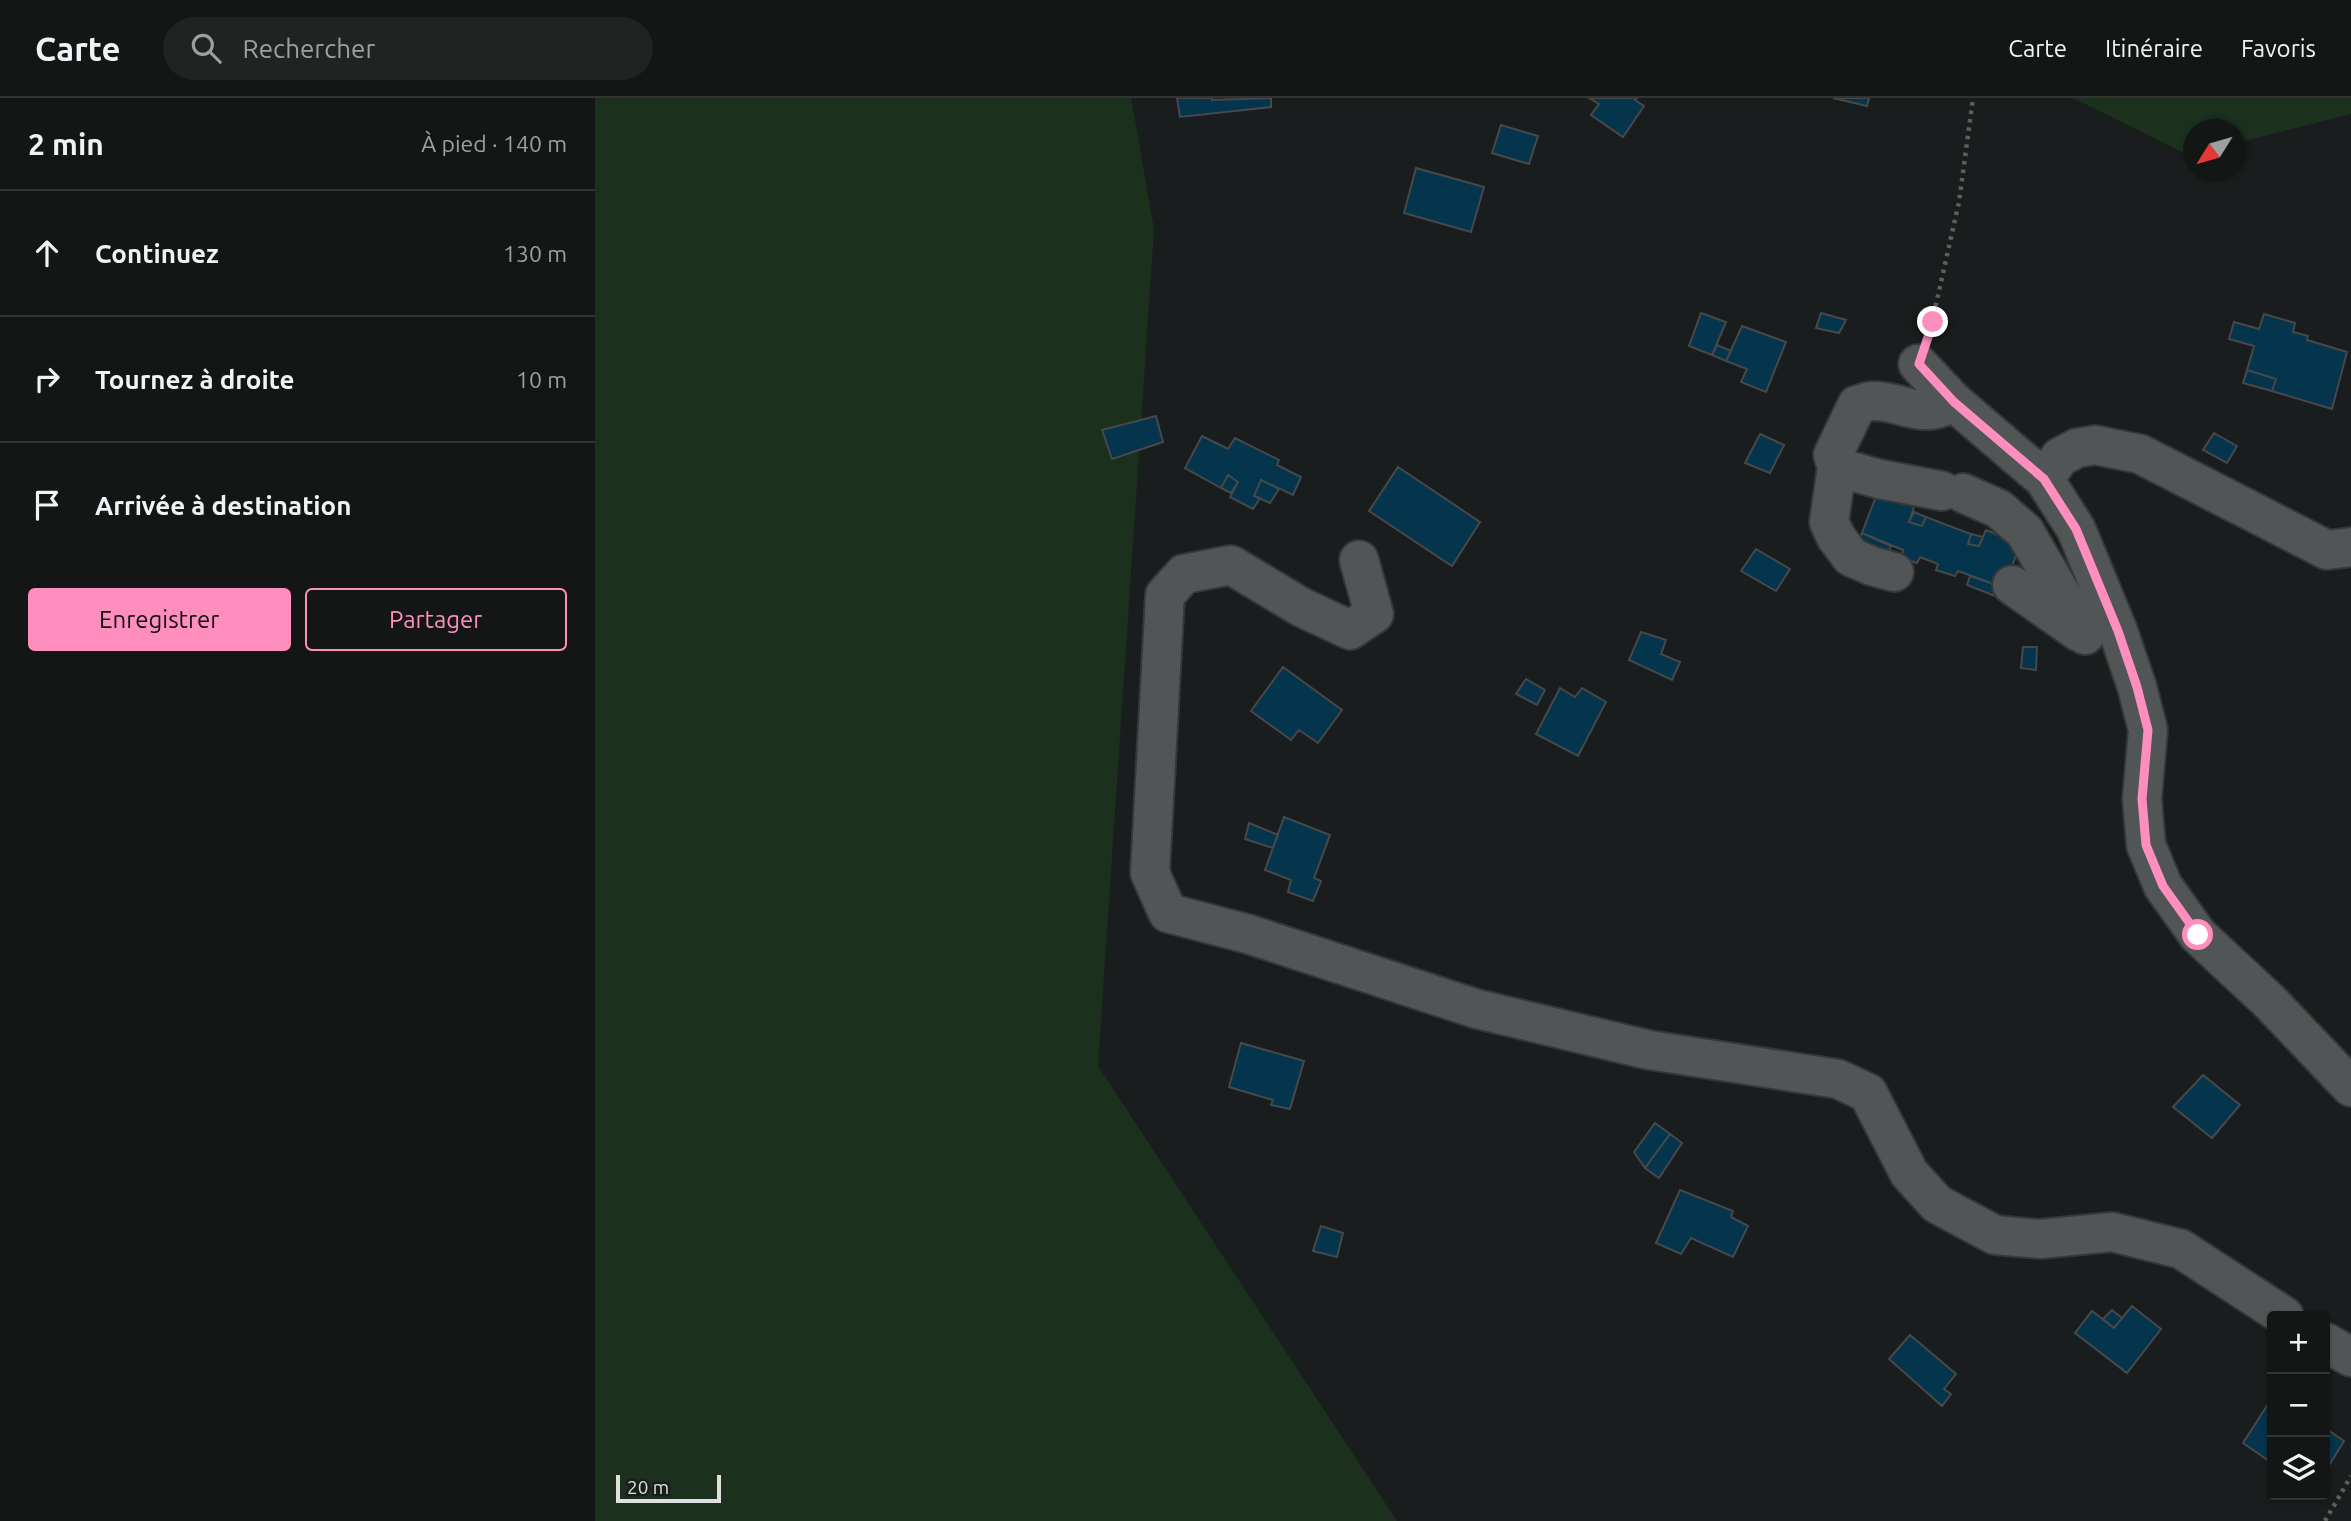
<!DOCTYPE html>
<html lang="fr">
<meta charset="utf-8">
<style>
:root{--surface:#141616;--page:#212323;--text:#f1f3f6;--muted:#9d9fa1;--line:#333535;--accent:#fd8ebe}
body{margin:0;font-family:Ubuntu,sans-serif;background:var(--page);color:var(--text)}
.controls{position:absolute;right:21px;bottom:21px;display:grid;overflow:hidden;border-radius:7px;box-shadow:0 2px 5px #0004}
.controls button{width:63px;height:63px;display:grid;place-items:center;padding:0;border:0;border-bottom:2px solid var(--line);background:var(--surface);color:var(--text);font:35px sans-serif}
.compass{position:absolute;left:1588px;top:21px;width:63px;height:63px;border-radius:50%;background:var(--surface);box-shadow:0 2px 5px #0004;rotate:233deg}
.scale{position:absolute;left:21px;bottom:18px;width:105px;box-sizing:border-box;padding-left:7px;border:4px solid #dee0e0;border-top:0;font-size:19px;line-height:24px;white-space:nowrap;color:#dee0e0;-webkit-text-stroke:5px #1a1d1d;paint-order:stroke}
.stop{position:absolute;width:21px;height:21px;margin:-16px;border:5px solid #fd8ebe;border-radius:50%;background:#fff}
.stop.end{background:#fd8ebe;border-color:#fff;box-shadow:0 2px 7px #0008}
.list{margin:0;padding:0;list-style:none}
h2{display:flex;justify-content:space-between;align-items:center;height:91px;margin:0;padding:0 28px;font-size:30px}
h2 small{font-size:23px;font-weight:400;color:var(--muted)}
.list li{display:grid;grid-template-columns:46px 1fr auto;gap:21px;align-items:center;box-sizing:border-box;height:126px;padding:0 28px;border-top:2px solid var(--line)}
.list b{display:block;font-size:26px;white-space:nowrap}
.list em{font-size:23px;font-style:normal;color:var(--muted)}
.actions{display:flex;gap:14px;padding:21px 28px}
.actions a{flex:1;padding:16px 0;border:2px solid var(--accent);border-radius:7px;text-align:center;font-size:24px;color:var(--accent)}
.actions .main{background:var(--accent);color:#111}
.icon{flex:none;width:38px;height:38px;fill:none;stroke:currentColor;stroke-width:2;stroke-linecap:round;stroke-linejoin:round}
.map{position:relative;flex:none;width:1756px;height:1423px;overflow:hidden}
header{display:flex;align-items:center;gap:42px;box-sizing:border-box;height:98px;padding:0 35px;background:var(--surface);border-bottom:2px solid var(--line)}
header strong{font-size:33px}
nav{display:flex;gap:38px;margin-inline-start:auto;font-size:24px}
.search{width:490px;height:63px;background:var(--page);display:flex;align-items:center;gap:18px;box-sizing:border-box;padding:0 24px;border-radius:38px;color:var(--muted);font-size:26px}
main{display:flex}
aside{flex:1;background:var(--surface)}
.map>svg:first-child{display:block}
.green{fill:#1b311e}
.building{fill:#04354c;stroke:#46484a;stroke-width:2}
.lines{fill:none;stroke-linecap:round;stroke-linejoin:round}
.minor-casing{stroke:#363738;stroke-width:42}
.path{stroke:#5d5f5f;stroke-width:4.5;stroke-dasharray:3.5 5;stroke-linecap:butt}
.minor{stroke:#525556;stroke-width:38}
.route{stroke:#fd8ebe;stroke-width:9}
</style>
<header>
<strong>Carte</strong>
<div class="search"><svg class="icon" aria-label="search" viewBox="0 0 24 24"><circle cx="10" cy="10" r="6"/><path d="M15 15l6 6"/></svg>Rechercher</div>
<nav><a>Carte</a><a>Itinéraire</a><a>Favoris</a></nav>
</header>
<main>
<aside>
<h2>2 min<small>À pied · 140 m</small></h2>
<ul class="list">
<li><svg class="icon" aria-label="ahead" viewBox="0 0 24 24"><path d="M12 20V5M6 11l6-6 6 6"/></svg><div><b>Continuez</b></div><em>130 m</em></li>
<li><svg class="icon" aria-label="right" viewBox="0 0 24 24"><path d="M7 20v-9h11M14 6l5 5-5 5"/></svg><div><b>Tournez à droite</b></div><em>10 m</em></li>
<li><svg class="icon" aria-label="arrive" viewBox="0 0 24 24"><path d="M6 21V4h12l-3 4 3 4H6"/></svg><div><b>Arrivée à destination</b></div></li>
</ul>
<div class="actions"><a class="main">Enregistrer</a><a>Partager</a></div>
</aside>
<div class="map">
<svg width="1756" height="1423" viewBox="0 0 1756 1423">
<rect width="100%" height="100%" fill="#1a1d1d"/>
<path class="green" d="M0 0H536L559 131 503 968 802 1423H0Z
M1478 0H1756V16L1641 45 1640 32H1598V55L1593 57Z"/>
<path class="building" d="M582 0H617V2L676 0V9L585 19Z
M994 0H1042L1040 2 1049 8 1028 39 996 17 1004 6Z
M1238 0H1274L1272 8Z
M906 27 943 38 934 66 897 55Z
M821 70 889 89 876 134 809 115Z
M1106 215 1131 224 1117 257 1094 248Z
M1226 215 1251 222 1244 235 1221 230Z
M1669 216 1700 225 1698 234 1713 238 1712 242 1752 254 1737 311 1677 293 1681 281 1652 272 1659 248 1634 241 1639 224 1664 231Z
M1147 228 1191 244 1171 294 1146 284 1152 271 1131 263Z
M1122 247 1136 253 1131 263 1117 257Z
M1652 272 1681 281 1677 293 1648 285Z
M561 318 568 344 517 361 507 332Z
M1619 335 1642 348 1632 365 1608 352Z
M1165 336 1189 347 1175 375 1150 365Z
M607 338 633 351 640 340 684 362 682 367 706 379 698 397 666 382 659 398 665 400 658 411 635 399 643 384 633 377 626 390 590 370Z
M803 369 885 424 857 468 774 413Z
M633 377 643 384 636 395 626 390Z
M666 382 684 391 675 405 659 398Z
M1283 393 1320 406 1314 424 1327 428 1331 419 1376 436 1373 446 1384 448 1391 432 1425 445 1410 490 1363 473 1360 478 1341 472 1343 466 1325 459 1322 465 1307 460 1308 452 1267 435Z
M1319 414 1331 419 1327 428 1314 424Z
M1267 435 1296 448 1292 460 1262 449Z
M1376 436 1388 439 1384 448 1373 446Z
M1161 451 1195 471 1181 493 1146 473Z
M1375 478 1410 490 1405 500 1372 487Z
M1046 534 1071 542 1066 556 1085 564 1077 582 1034 562Z
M1428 549H1442L1441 572 1426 570Z
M688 569 747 612 723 645 704 632 696 642 656 613Z
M931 581 950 592 942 607 921 596Z
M965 590 980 599 987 590 1011 604 983 658 941 636Z
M689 719 735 737 719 780 726 783 718 803 693 794 696 782 670 772Z
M654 725 683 737 678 750 650 741Z
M646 945 709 963 695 1011 676 1007 678 1002 634 989Z
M1608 977 1645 1007 1617 1040 1578 1009Z
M1060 1025 1075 1036 1050 1070 1039 1054Z
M1075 1036 1087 1045 1064 1080 1050 1070Z
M1085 1092 1138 1113 1136 1119 1153 1128 1138 1159 1096 1140 1086 1156 1061 1145Z
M726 1128 748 1135 742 1159 718 1153Z
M1537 1208 1566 1231 1532 1275 1480 1235 1497 1213 1519 1230Z
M1517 1212 1527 1220 1519 1230 1508 1221Z
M1315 1237 1361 1276 1349 1291 1356 1296 1347 1308 1294 1261Z
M1677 1300V1365L1648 1345Z
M1730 1330 1749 1343 1730 1374Z"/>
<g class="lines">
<defs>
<path id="minor" d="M1323 266 1359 304 1449 381 1481 431 1523 533 1542 589 1553 632 1547 701 1551 747 1568 788 1603 837 1675 904 1756 989
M1242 369 1234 424 1241 439 1256 459 1277 468 1299 474
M1449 381 1465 359 1482 350 1500 347 1545 356 1732 452 1756 449
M1347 393 1284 381 1242 369 1238 357 1262 307C1267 306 1273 303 1278 303 1310 303 1324 323 1359 304
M1368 395 1404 411 1430 434 1490 537
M764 462 779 516 755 532 706 509 636 467 589 476 570 497 555 775 573 815 653 836 882 911 1054 952 1243 981 1273 995 1314 1075 1342 1106 1400 1137 1445 1141 1517 1134 1586 1151 1689 1218
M1417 487 1484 534
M1730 1244 1756 1259"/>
</defs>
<use href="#minor" class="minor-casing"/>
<path class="path" d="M1335 233 1364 104 1378 0
M1730 1423 1756 1378"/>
<use href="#minor" class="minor"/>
</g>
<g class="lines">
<path class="route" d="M1338 224 1324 266 1359 304 1449 381 1481 431 1523 533 1542 589 1553 632 1547 701 1551 747 1568 788 1603 837"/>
</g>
</svg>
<div class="controls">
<button>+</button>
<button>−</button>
<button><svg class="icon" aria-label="layers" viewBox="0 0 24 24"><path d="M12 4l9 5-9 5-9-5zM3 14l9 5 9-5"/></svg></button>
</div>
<svg class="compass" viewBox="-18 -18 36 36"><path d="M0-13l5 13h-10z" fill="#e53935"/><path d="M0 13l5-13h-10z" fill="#9d9fa1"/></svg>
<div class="scale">20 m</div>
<div class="stop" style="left:1603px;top:837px"></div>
<div class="stop end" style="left:1338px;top:224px"></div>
</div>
</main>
